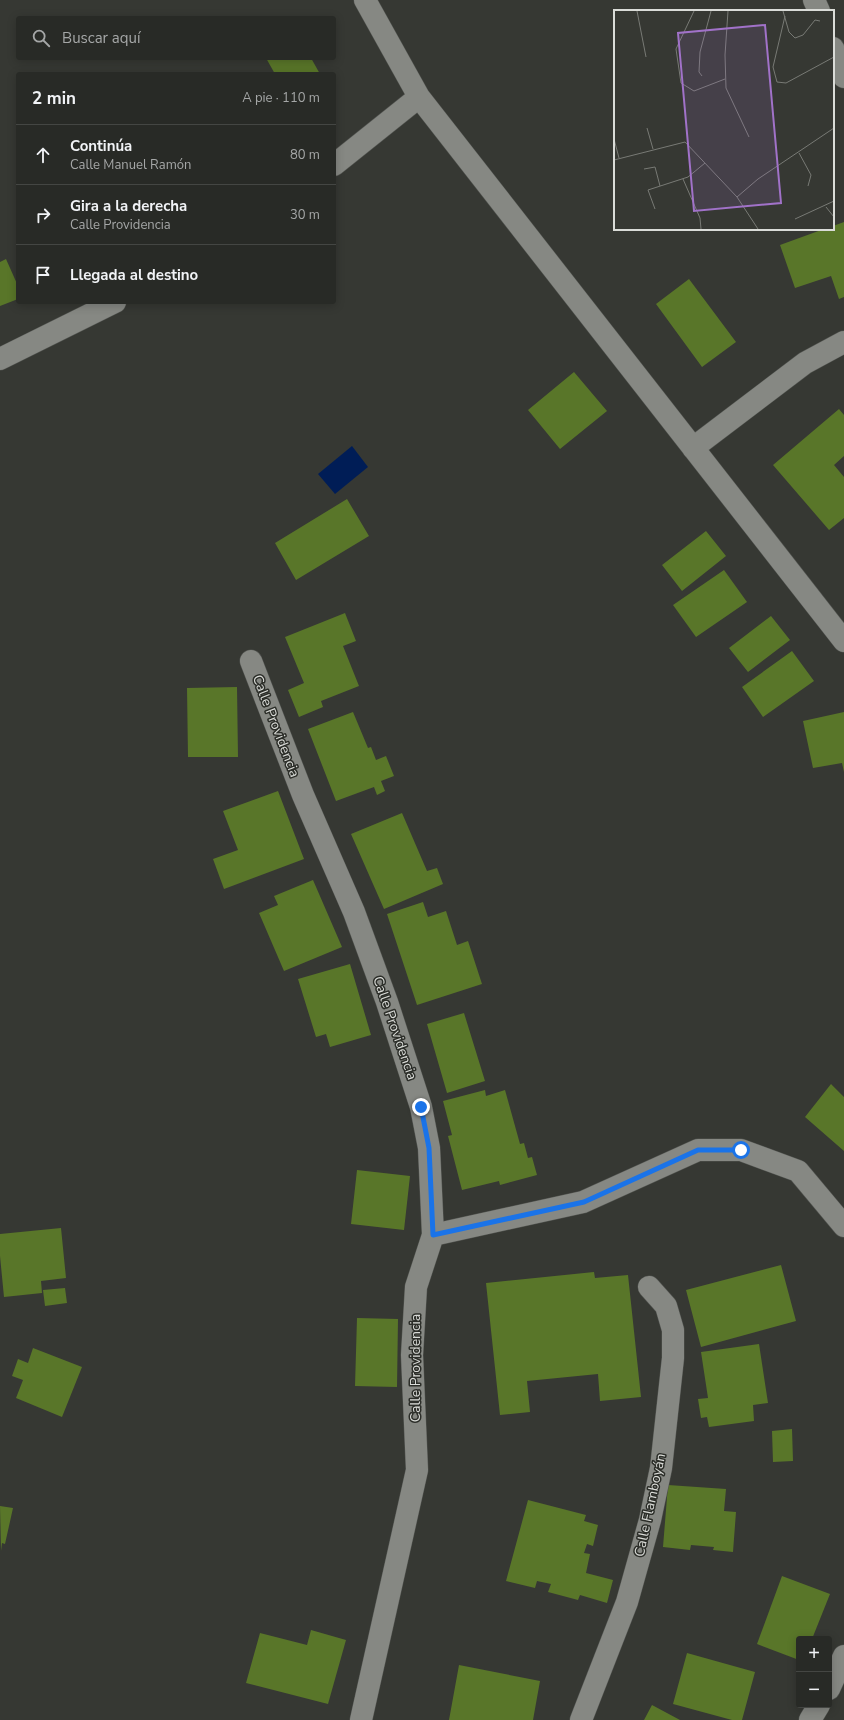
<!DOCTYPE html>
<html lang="es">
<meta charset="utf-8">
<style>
:root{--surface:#282a26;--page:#30322e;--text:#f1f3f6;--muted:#a5a7a7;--line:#444643}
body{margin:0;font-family:"Nunito Sans",sans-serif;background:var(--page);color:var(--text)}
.controls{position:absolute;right:12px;bottom:12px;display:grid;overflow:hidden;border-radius:4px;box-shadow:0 2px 10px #0003}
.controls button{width:36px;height:36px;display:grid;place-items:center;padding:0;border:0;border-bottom:1px solid var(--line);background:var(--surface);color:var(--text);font:20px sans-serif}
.stop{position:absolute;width:12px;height:12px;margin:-9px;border:3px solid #1a73e8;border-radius:50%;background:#fff}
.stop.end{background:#1a73e8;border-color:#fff;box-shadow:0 1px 4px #0008}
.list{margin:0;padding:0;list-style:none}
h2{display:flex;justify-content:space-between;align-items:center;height:52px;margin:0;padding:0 16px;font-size:17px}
h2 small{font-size:13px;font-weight:400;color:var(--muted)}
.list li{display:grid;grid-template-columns:26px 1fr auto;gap:12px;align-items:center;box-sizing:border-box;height:60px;padding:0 16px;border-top:1px solid var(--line)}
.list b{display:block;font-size:15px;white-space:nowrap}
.list p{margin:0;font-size:13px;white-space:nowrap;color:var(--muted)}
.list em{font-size:13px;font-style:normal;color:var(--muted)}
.icon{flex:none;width:22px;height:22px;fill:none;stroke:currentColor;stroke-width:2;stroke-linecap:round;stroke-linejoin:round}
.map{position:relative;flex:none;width:844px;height:1720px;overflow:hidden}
.search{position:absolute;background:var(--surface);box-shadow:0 2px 10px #0003;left:16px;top:16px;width:320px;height:44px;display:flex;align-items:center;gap:10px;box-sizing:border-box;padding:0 14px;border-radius:4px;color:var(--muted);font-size:15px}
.panel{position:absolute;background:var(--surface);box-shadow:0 2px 10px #0003;left:16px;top:72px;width:320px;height:232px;border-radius:4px}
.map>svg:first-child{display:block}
.water{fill:#001d56}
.building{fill:#597629}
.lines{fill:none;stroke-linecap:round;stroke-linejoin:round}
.minor-casing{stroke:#525450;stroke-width:23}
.minor{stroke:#868883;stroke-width:22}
.route{stroke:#1a73e8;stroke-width:5}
.labels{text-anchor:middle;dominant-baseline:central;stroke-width:3;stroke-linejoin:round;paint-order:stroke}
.street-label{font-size:14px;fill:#dadcd8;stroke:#2c2e29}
.inset-road{fill:none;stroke:#787a75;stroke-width:1}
.view{fill:#a172c9;fill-opacity:0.15;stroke:#a172c9;stroke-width:2}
.inset-edge{fill:none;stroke:#dadcd8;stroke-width:2}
</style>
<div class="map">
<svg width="844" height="1720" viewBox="0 0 844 1720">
<rect width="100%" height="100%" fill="#363833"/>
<path class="water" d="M352 446 368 467 335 494 318 474Z"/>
<path class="building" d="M266 58H311L320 74H275Z
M844 222V297L839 299 831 276 795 288 780 245 824 229H833V226Z
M6 259 18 286V299L0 306V262Z
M689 279 736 342 702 367 656 304Z
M574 372 607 411 560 449 528 410Z
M839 409 844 415V456L834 465 844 477V518L829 530 773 465Z
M347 499 369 536 296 580 275 543Z
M706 531 726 556 682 591 662 565Z
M724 570 747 602 696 637 673 605Z
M345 613 356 641 343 646 359 686 321 701 323 707 299 717 288 690 304 683 285 637Z
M771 616 790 640 748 672 729 648Z
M792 651 814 681 763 717 742 687Z
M237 687 238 757H188L187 688Z
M353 712 368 748 371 747 376 760 386 756 394 776 381 781 385 791 377 795 374 787 336 801 308 729Z
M844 712V772L842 763 813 768 803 721Z
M278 791 304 859 224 889 213 859 238 850 223 811Z
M402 813 427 871 437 868 443 884 384 909 351 834Z
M313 880 342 947 284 971 259 913 278 905 274 896Z
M423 902 428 917 446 911 457 945 468 941 482 984 417 1005 387 914Z
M350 964 371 1035 330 1047 326 1034 316 1037 298 979Z
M464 1013 485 1081 447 1093 427 1024Z
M831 1084 844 1097V1151L805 1117Z
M485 1090 486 1096 505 1090 520 1144 524 1143 528 1158 532 1157 537 1175 500 1185 499 1181 462 1190 448 1136 452 1135 443 1101Z
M357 1170 410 1176 404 1230 351 1224Z
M61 1228 66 1278 41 1281 42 1293 4 1297 0 1256V1234Z
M781 1265 796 1321 701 1347 686 1290Z
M594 1272 595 1278 628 1275 641 1397 600 1401 598 1374 527 1381 530 1412 500 1415 486 1283Z
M65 1288 67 1303 45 1306 43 1290Z
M357 1318 398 1319 397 1387 355 1386Z
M759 1344 768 1403 753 1405 754 1421 709 1427 707 1417 701 1418 698 1399 708 1398 701 1352Z
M33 1348 82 1367 62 1417 16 1398 23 1380 12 1376 18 1359 28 1363Z
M792 1429 793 1461 773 1462 772 1431Z
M668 1485 726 1489 724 1511 736 1512 733 1552 713 1550 714 1547 691 1545 690 1550 663 1547Z
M528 1500 586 1515 584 1521 598 1525 593 1546 587 1544 584 1553 590 1554 586 1573 613 1580 607 1603 580 1595 578 1600 548 1592 551 1584 537 1581 535 1588 506 1581Z
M0 1506 13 1508 5 1544 2 1543 1 1551Z
M782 1576 830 1594 812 1639H799V1660L757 1644Z
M311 1630 346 1640 328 1704 246 1683 260 1633 307 1645Z
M687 1653 755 1672 742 1720H732L673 1704Z
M459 1665 540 1681 533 1720H449Z
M652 1705 680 1720H644Z"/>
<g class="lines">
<defs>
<path id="minor" d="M365 0 419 97 844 641
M814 0 819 11
M833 48 844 77
M334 165 419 97
M0 359 115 302
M693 448 805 363 844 342
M251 661 303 795 354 912 387 1002 421 1107 429 1148 433 1235 416 1287 412 1355 417 1470 361 1720
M433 1235 583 1202 698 1150H741L798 1171 844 1226
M829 1689 844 1656
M581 1720 627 1602 650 1520 661 1468 673 1358V1330L666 1306 649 1287
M810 1720 819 1705"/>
</defs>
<use href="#minor" class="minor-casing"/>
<use href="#minor" class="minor"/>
</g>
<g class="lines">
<path class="route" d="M421 1107 429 1148 433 1235 584 1202 698 1150H741"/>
</g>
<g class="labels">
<g class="street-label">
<text transform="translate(276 726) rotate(69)">Calle Providencia</text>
<text transform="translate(395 1028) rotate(71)">Calle Providencia</text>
<text transform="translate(415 1368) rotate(-90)">Calle Providencia</text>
<text transform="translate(650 1505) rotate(-78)">Calle Flamboyán</text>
</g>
</g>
<g transform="translate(614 10)">
<rect width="220" height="220" fill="#363833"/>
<path class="inset-road" d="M23 1 32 47M80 1 62 39 67 73 80 81 111 69M114 1 111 45 112 78 135 127M169 1 175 22 181 28 189 25 201 10 206 11M171 6 159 57 163 72 172 73 220 47M88 66 85 62 86 42 97 1M33 118 39 139M0 129 5 148M185 143 197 165 194 176M0 150 71 132 123 187 144 219M30 159 41 157 46 176M69 169 86 208 87 219M123 187 144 169 220 118M212 197 220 207M41 199 34 180 74 167 91 153M181 209 220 191"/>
<path class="view" d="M151 15 167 193 80 201 64 23Z"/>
<rect width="220" height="220" class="inset-edge"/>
</g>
</svg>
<div class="controls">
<button>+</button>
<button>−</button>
</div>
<div class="stop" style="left:741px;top:1150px"></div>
<div class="stop end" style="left:421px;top:1107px"></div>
<div class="search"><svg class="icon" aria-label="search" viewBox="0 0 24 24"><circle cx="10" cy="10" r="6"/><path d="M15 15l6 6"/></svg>Buscar aquí</div>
<section class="panel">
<h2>2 min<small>A pie · 110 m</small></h2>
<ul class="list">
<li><svg class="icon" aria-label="ahead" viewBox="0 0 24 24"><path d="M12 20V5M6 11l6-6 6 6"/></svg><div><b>Continúa</b><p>Calle Manuel Ramón</p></div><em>80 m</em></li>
<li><svg class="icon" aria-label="right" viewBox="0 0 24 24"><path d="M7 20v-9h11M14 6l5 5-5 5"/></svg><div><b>Gira a la derecha</b><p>Calle Providencia</p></div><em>30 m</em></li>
<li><svg class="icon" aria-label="arrive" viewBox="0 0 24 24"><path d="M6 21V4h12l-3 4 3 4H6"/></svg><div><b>Llegada al destino</b></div></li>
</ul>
</section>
</div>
